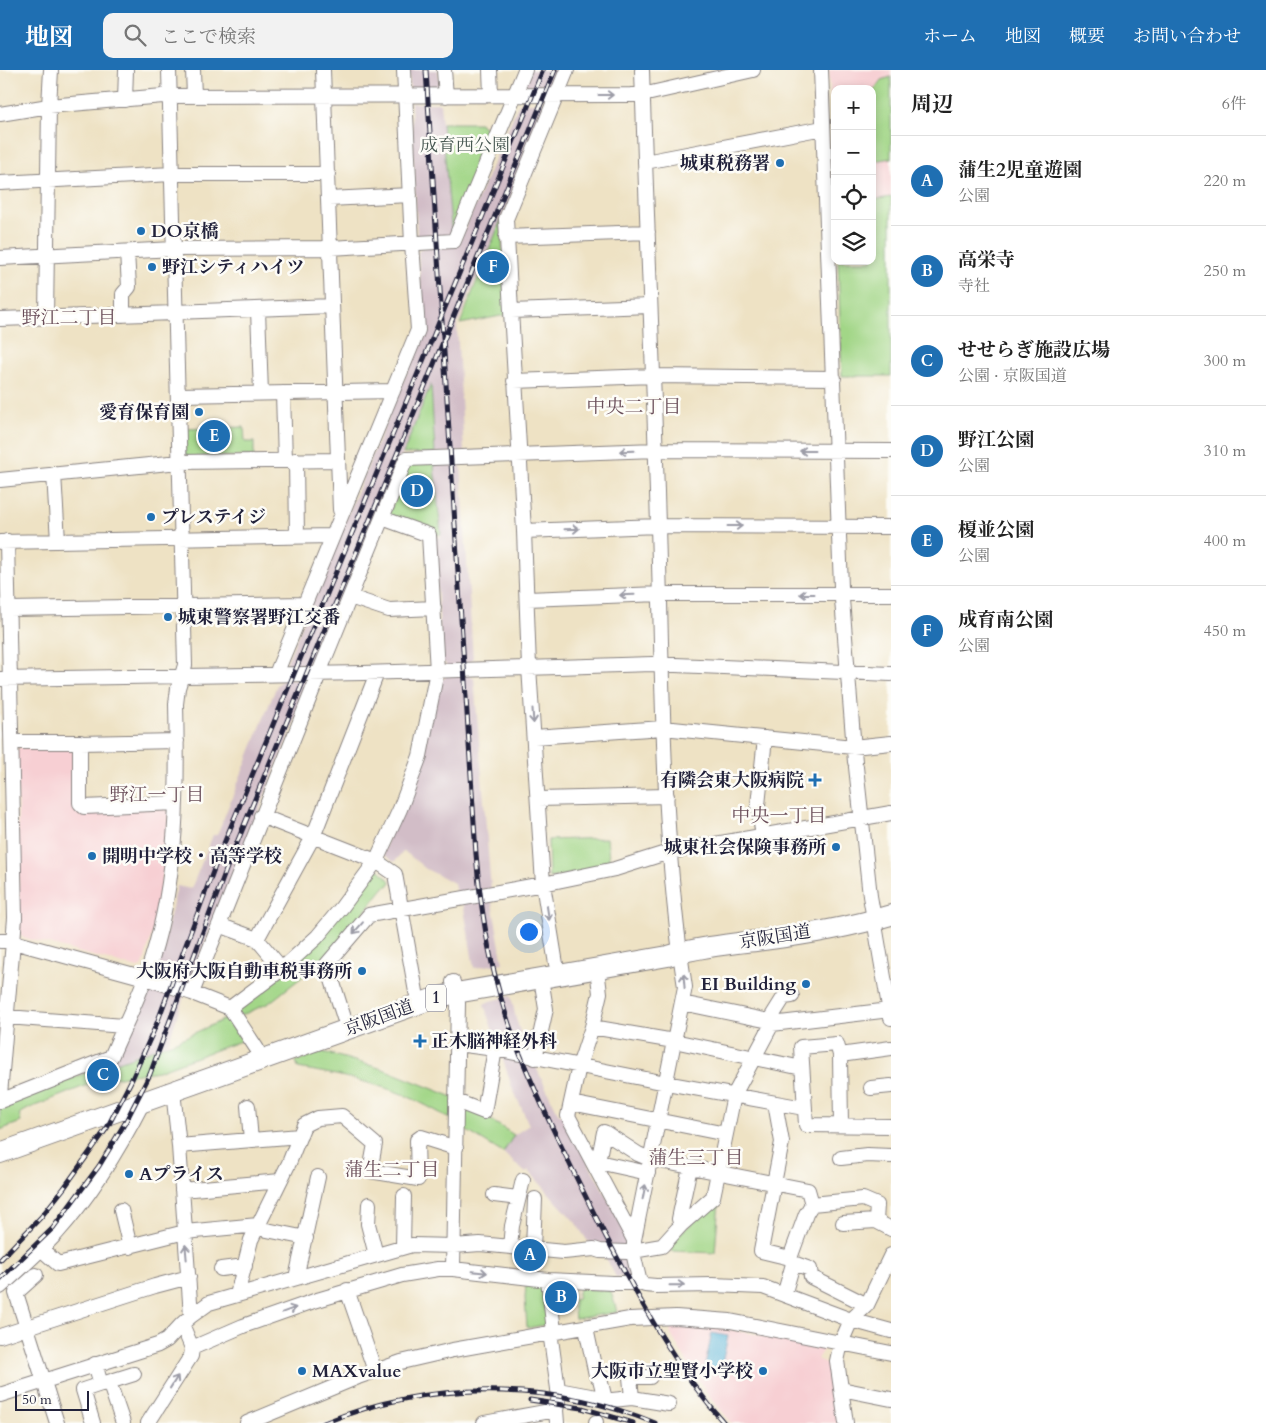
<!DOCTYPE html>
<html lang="ja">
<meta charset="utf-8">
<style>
:root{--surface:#fff;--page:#f2f2f2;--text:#222;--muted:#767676;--line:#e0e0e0;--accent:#1f6fb2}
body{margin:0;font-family:Cardo,"Noto Serif JP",serif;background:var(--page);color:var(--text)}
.controls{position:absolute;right:15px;top:15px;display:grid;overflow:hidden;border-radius:10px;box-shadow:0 2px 8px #0003}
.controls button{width:45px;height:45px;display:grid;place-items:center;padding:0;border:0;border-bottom:1px solid var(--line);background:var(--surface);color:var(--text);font:25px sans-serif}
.scale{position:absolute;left:15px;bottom:12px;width:74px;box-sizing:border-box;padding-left:5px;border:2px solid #22223b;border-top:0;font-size:14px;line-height:18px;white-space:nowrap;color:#22223b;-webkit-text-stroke:4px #fdfcf7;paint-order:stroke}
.you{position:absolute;left:528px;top:861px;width:18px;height:18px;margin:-12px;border:4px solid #fff;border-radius:50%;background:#1a73e8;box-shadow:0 0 0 8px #1a73e833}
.badge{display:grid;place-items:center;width:32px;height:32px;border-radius:50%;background:var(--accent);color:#fff;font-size:16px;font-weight:700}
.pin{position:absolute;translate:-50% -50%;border:2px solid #fff;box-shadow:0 1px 5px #0006}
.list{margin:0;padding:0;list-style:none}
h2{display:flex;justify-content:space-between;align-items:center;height:65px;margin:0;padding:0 20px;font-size:21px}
h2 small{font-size:16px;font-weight:400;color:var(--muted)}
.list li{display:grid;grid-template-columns:32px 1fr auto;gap:15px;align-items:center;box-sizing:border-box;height:90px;padding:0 20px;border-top:1px solid var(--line)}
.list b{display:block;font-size:19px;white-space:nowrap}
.list p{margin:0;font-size:16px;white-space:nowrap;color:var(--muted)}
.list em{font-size:16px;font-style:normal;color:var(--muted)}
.icon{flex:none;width:28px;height:28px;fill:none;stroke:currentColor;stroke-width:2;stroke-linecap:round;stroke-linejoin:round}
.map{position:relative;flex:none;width:891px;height:1353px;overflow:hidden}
header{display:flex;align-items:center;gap:30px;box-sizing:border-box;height:70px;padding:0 25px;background:var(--accent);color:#fff}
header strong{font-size:24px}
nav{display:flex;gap:28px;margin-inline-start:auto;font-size:18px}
.search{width:350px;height:45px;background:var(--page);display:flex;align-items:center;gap:12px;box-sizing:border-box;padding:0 18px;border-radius:10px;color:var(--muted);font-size:19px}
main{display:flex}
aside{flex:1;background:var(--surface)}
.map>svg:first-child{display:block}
.built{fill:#f7cfd3}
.industrial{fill:#d2bdc7}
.green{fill:#a2d687;stroke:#627c61}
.water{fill:#5ab4d8;stroke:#3e6b8a}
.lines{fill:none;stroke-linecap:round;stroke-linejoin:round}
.minor-casing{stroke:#888280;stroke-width:16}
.highway-casing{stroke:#888280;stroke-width:22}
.minor{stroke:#fff;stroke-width:14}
.highway{stroke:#fff;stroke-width:20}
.rail-casing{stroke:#22223b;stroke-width:5}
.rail{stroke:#fdfcf7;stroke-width:3;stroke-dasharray:9;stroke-linecap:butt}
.oneway{stroke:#9c9ca7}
.poi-dot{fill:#1f6fb2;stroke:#fdfcf7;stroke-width:2}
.labels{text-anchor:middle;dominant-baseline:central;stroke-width:5;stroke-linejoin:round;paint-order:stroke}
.shield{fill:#fdfcf7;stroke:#646373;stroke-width:1}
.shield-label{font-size:16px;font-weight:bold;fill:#22223b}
.park-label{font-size:18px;fill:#485852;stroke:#fdfcf7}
.poi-label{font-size:18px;font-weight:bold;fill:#22223b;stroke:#fdfcf7;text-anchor:start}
.street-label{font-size:18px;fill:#22223b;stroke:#fdfcf7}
.neighbourhood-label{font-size:19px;fill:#6a4e5a;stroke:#fdfcf7}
</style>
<header>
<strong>地図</strong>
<div class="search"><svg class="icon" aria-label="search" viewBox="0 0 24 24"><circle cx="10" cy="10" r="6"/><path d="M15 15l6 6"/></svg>ここで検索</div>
<nav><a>ホーム</a><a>地図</a><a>概要</a><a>お問い合わせ</a></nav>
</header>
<main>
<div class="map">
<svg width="891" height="1353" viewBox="0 0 891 1353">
<rect width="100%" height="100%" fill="#fdfcf7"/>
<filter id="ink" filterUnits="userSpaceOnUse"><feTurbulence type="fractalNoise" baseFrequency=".02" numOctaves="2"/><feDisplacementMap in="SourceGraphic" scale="10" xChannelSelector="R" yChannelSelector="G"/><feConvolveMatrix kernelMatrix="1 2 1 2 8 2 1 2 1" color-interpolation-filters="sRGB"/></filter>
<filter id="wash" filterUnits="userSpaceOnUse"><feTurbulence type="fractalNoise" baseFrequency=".0096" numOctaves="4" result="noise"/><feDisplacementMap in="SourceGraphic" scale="20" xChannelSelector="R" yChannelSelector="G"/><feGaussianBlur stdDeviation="1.12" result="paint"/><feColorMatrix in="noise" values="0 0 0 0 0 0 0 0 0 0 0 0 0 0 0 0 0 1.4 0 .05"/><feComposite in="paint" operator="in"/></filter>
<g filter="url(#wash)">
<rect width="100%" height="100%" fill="#eee2c4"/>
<path class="built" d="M829 0H891V127L872 130V19H835V117Z
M72 676 75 680 76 738 165 739 169 743 164 798 155 853 143 896 138 898 22 867 19 862 17 680 20 677Z
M670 1255H707L824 1278 817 1289 832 1297 840 1353H732L713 1331 695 1305 671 1265Z"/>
<path class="industrial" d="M409 0H438L440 15 437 20 410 21Z
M530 0H563L556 17 550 20H524L525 18 523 16Z
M411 33H440L452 166 422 169 417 165Z
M519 33H545L548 36 457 255 464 382 435 383 430 316 318 592 314 597H289L286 594 424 261 418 182 422 178 458 175Z
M442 392 461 395 473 589 470 593 469 606 474 608 491 819 456 825 454 813 426 799 404 781 394 792 383 784 442 609 445 608 446 594 442 592 434 468 441 467 434 396Z
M282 610H306L310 614 187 917 168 973 116 993 114 992 145 917 155 905V901L162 881 177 816 191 819 213 765H217L277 615Z
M491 827 503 893 474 898 463 833Z
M511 926 516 949 526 980 498 977 484 934 490 931Z
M501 984 533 991 558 1043 563 1046 632 1173 634 1206 616 1207 604 1185 591 1176 575 1152 528 1100 526 1103 503 1083 514 1065 529 1055 512 1017Z"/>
<path class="green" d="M891 7V88L874 91 872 23 881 10Z
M442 53H480L482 56 494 61 452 166Z
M891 127V306H842L838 191H872V130Z
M501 150 506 245 460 254Z
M431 314 435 383 403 384Z
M244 357 245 372H254V386L189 387 185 383V359Z
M442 392 434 396 441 464 433 466 389 444 407 398 412 394Z
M607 768 610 797 549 808 548 770Z
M374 800H380L391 812 388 816 384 817 339 874 321 892 269 933 240 946 236 941Z
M227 948 231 949 246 969 158 1001 112 1008 87 1015 30 1038 19 1044 21 1052 0 1060V1036L114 992 116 993 179 970Z
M323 982 383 999 453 1027V1050C436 1041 419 1031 402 1024 368 1011 334 1004 298 998L296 991Z
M461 1037 486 1047 514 1065 503 1083 459 1056Z
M718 1131H719L715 1183 672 1181 671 1171Z
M526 1214 546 1215 550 1254 527 1258 525 1228Z
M579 1218 611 1221 617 1242 575 1249 573 1230 577 1229Z"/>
<path class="water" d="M712 1263 728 1266 720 1303 704 1300Z"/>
</g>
<g filter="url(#ink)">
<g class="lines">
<defs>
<path id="minor" d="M193 0 194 26
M323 0 340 440
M444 0 446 26
M490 0 491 25
M821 0 841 517 855 692
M125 30 126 0
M0 44 49 36 163 26 631 25 651 23 753 0
M645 92 823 58
M0 113 172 104H328
M329 129 410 125
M506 167 648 162
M0 188 174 179 330 178 454 171 525 0
M258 240 261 323
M511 241 506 149 567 0
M175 242 332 236
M123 245V224L129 217 127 182
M46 247 49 36 51 0
M0 249 175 243
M514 311 653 306 834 308
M283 323 285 391
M178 325 393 321
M296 390 297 467
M54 404 58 471
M0 410 179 392 338 390
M524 461 658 456 891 457
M0 472 332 466
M350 527 389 540 434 538
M527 529 660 524H891
M9 539 304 534
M321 598 406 389 656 380 891 381
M278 599 418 260 412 174 404 0
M0 609 363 603 652 594 891 604
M534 667 663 658 853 677 891 673
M12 672H80V733L84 737 176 733
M80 673 177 671
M856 697 870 826 891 948
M538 729 667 726
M261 746 376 791 395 804 416 922
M763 766 758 735 765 668
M219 855 257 869 282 899
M257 869 313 767 377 603
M0 871H10L145 908 192 923 230 938 257 979
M556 894 543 814 529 597 524 461 511 241 650 236
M597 899 600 923 592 957 579 996 568 1046 634 1170V1187L640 1213
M192 923 317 609
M682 933 769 951 772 954
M230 938 282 899 317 867 342 837 376 791 400 739 420 686 437 601 429 465 382 448
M7 947 124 956
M344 948 327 894 369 845 543 814 615 799 669 782 891 743
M769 951 784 927 792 926
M592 957 674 971 802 998
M457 974 495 979 666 1013 804 1038
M891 978 840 985 837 974 801 977 806 1055 891 1056
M840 985 841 1055
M535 988 546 939 541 908
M871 1018 891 1016
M173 1021 179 1076 191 1246 182 1254 192 1278
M0 1025 15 848 7 471
M0 1031 111 987C125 954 142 922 152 888 178 806 178 719 176 634L178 618 185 595 169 0
M456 1031 484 1042 495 979
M571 1033 726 1064
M775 1033 782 1072 761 1181 790 1188 793 1194 784 1225
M248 1036 251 1070
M179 1076 300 1066
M841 1088 867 1085 891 1086
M598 1092 604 1062 638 1084 650 1089 808 1120 812 1134 863 1129 877 1135 876 1151 891 1159
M593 1093 598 1092 648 1103
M182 1120 280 1111
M494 1125 518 1128
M369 1134 368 1154 376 1185
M121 1140 130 1177
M843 1153 876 1151
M681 1155 679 1149 690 1097
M257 1158 306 1168
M634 1170 685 917C663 777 663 635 659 493 655 329 647 165 642 0
M403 1177 404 1126
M510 1177 512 1156 523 1110
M533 1178 535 1129
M41 1179 58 1194 185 1162 258 1155
M790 1188 806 1144 812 1134
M793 1194H796L810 1199 811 1207 867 1235
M221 1199 245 1196
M453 1199 458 933 453 912
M36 1205 16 1223 57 1353
M296 1208 318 1107
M548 1210 554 1261
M0 1217C19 1200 38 1183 56 1164 91 1125 119 1079 143 1032
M347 1220 375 1301
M237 1225 251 1170 289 1093 304 1055 318 1048 342 1046 375 1074 370 1101 418 1109 417 1070 421 1067 456 1078
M191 1246 209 1233 412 1175 454 1176 480 1174 564 1182 594 1179 600 1181 627 1182 662 1176 681 1155 713 1127 734 1025 772 954 890 940
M550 1262 559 1326 556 1340 557 1353
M587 1263 596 1305 600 1309 605 1329
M0 1266 155 1216 189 1207
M109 1312 123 1353
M102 1314 134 1304
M841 1319 891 1329
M558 1320 612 1330 632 1328 669 1334
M0 1325 158 1275 167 1270 182 1254
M632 1328 630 1307H650
M596 1352V1353
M93 1353 83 1320 101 1314 95 1294
M148 1353 191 1286 192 1278 243 1256 314 1231 402 1205 438 1199H453L548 1210 613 1213H640L645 1215 656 1216 712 1215 763 1217 851 1250 891 1261
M247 1353 358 1307 401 1292 453 1280 630 1249 676 1247 730 1251 891 1283
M484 1353 556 1340
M846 1353 837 1291 841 1273 851 1250 867 1235 891 1185"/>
<path id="highway" d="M0 1083 432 929 456 923 668 886C699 877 731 874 763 870 805 865 850 857 891 845"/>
</defs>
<use href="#minor" class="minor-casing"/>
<use href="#highway" class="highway-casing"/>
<use href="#minor" class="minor"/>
<use href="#highway" class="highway"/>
<defs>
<path id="rail" d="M426 0 476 784C480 832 487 879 500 925 513 972 533 1016 553 1059 572 1099 591 1139 612 1178 645 1240 678 1300 724 1353
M0 1190 41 1147 64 1118 107 1058 132 1009 157 953 218 788 543 0
M0 1209 53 1158 99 1096 125 1053 150 1004 229 792 555 0
M530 1330 582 1338 633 1353
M324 1353C428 1310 551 1310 655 1353"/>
</defs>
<use href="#rail" class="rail-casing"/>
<use href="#rail" class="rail"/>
</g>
<defs><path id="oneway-shaft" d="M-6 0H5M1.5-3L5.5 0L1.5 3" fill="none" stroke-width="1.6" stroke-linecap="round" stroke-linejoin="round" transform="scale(1.25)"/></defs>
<g class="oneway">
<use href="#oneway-shaft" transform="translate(606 25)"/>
<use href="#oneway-shaft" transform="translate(627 381) rotate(178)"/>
<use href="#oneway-shaft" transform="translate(807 381) rotate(-180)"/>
<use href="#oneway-shaft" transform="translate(735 456)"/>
<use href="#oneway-shaft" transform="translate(572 459) rotate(-2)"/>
<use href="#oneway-shaft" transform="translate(807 524) rotate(180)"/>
<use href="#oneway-shaft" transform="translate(627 525) rotate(178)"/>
<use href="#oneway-shaft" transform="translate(533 646) rotate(86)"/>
<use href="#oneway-shaft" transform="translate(548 843) rotate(81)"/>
<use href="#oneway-shaft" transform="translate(358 858) rotate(131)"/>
<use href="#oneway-shaft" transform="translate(684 911) rotate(-95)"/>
<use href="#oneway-shaft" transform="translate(644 1122) rotate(-79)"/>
<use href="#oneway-shaft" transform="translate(186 1182) rotate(-95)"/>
<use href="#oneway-shaft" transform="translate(480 1202) rotate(6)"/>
<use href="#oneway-shaft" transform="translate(677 1215) rotate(-1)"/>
<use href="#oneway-shaft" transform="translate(289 1240) rotate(-20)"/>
<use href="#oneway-shaft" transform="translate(174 1312) rotate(-58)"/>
</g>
</g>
<g class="poi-dot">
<circle cx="780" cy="93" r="5"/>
<circle cx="141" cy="161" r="5"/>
<circle cx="152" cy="197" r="5"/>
<circle cx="199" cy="342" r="5"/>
<circle cx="151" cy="447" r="5"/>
<circle cx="168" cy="547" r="5"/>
<path d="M812.5 702.5h5v5h5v5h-5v5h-5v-5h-5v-5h5z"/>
<circle cx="836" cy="777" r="5"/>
<circle cx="92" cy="786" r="5"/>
<circle cx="362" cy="901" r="5"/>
<circle cx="806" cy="914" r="5"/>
<path d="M417.5 963.5h5v5h5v5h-5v5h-5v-5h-5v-5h5z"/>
<circle cx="129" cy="1104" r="5"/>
<circle cx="302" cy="1301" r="5"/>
<circle cx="763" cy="1301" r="5"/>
</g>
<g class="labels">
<rect class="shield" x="426" y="914.5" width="20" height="27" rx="4"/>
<g class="shield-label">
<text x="436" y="928">1</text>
</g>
<g class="park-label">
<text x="465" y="75">成育西公園</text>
</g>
<g class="poi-label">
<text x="770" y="93" text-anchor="end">城東税務署</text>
<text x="151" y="161">DO京橋</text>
<text x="162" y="197">野江シティハイツ</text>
<text x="189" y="342" text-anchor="end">愛育保育園</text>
<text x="161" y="447">プレステイジ</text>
<text x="178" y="547">城東警察署野江交番</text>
<text x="804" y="710" text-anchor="end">有隣会東大阪病院</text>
<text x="826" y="777" text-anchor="end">城東社会保険事務所</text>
<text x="102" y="786">開明中学校・高等学校</text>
<text x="352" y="901" text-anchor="end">大阪府大阪自動車税事務所</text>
<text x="796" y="914" text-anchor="end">EI Building</text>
<text x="431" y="971">正木脳神経外科</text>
<text x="139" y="1104">Aプライス</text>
<text x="312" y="1301">MAXvalue</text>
<text x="753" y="1301" text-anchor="end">大阪市立聖賢小学校</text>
</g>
<g class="street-label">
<text transform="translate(775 867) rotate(-9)">京阪国道</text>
<text transform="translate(379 948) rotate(-20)">京阪国道</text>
</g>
<g class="neighbourhood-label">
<text x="69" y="248">野江二丁目</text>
<text x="634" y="337">中央二丁目</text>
<text x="157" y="725">野江一丁目</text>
<text x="779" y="746">中央一丁目</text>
<text x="696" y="1088">蒲生三丁目</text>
<text x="392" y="1100">蒲生二丁目</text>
</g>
</g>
</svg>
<div class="controls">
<button>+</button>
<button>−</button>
<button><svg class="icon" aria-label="locate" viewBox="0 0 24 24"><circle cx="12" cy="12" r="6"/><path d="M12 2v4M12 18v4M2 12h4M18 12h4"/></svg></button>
<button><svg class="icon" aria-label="layers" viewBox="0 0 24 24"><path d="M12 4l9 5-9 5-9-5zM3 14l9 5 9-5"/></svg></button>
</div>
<div class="scale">50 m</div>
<div class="you"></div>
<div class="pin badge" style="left:530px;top:1185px">A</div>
<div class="pin badge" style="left:561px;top:1227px">B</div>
<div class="pin badge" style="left:103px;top:1005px">C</div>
<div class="pin badge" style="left:417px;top:421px">D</div>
<div class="pin badge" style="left:214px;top:366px">E</div>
<div class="pin badge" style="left:493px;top:197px">F</div>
</div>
<aside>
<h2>周辺<small>6件</small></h2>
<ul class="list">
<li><span class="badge">A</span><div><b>蒲生2児童遊園</b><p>公園</p></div><em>220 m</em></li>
<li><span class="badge">B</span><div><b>高栄寺</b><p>寺社</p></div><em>250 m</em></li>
<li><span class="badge">C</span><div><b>せせらぎ施設広場</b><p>公園 · 京阪国道</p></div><em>300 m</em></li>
<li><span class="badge">D</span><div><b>野江公園</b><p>公園</p></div><em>310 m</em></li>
<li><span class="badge">E</span><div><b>榎並公園</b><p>公園</p></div><em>400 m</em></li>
<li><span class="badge">F</span><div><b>成育南公園</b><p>公園</p></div><em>450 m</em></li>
</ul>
</aside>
</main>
